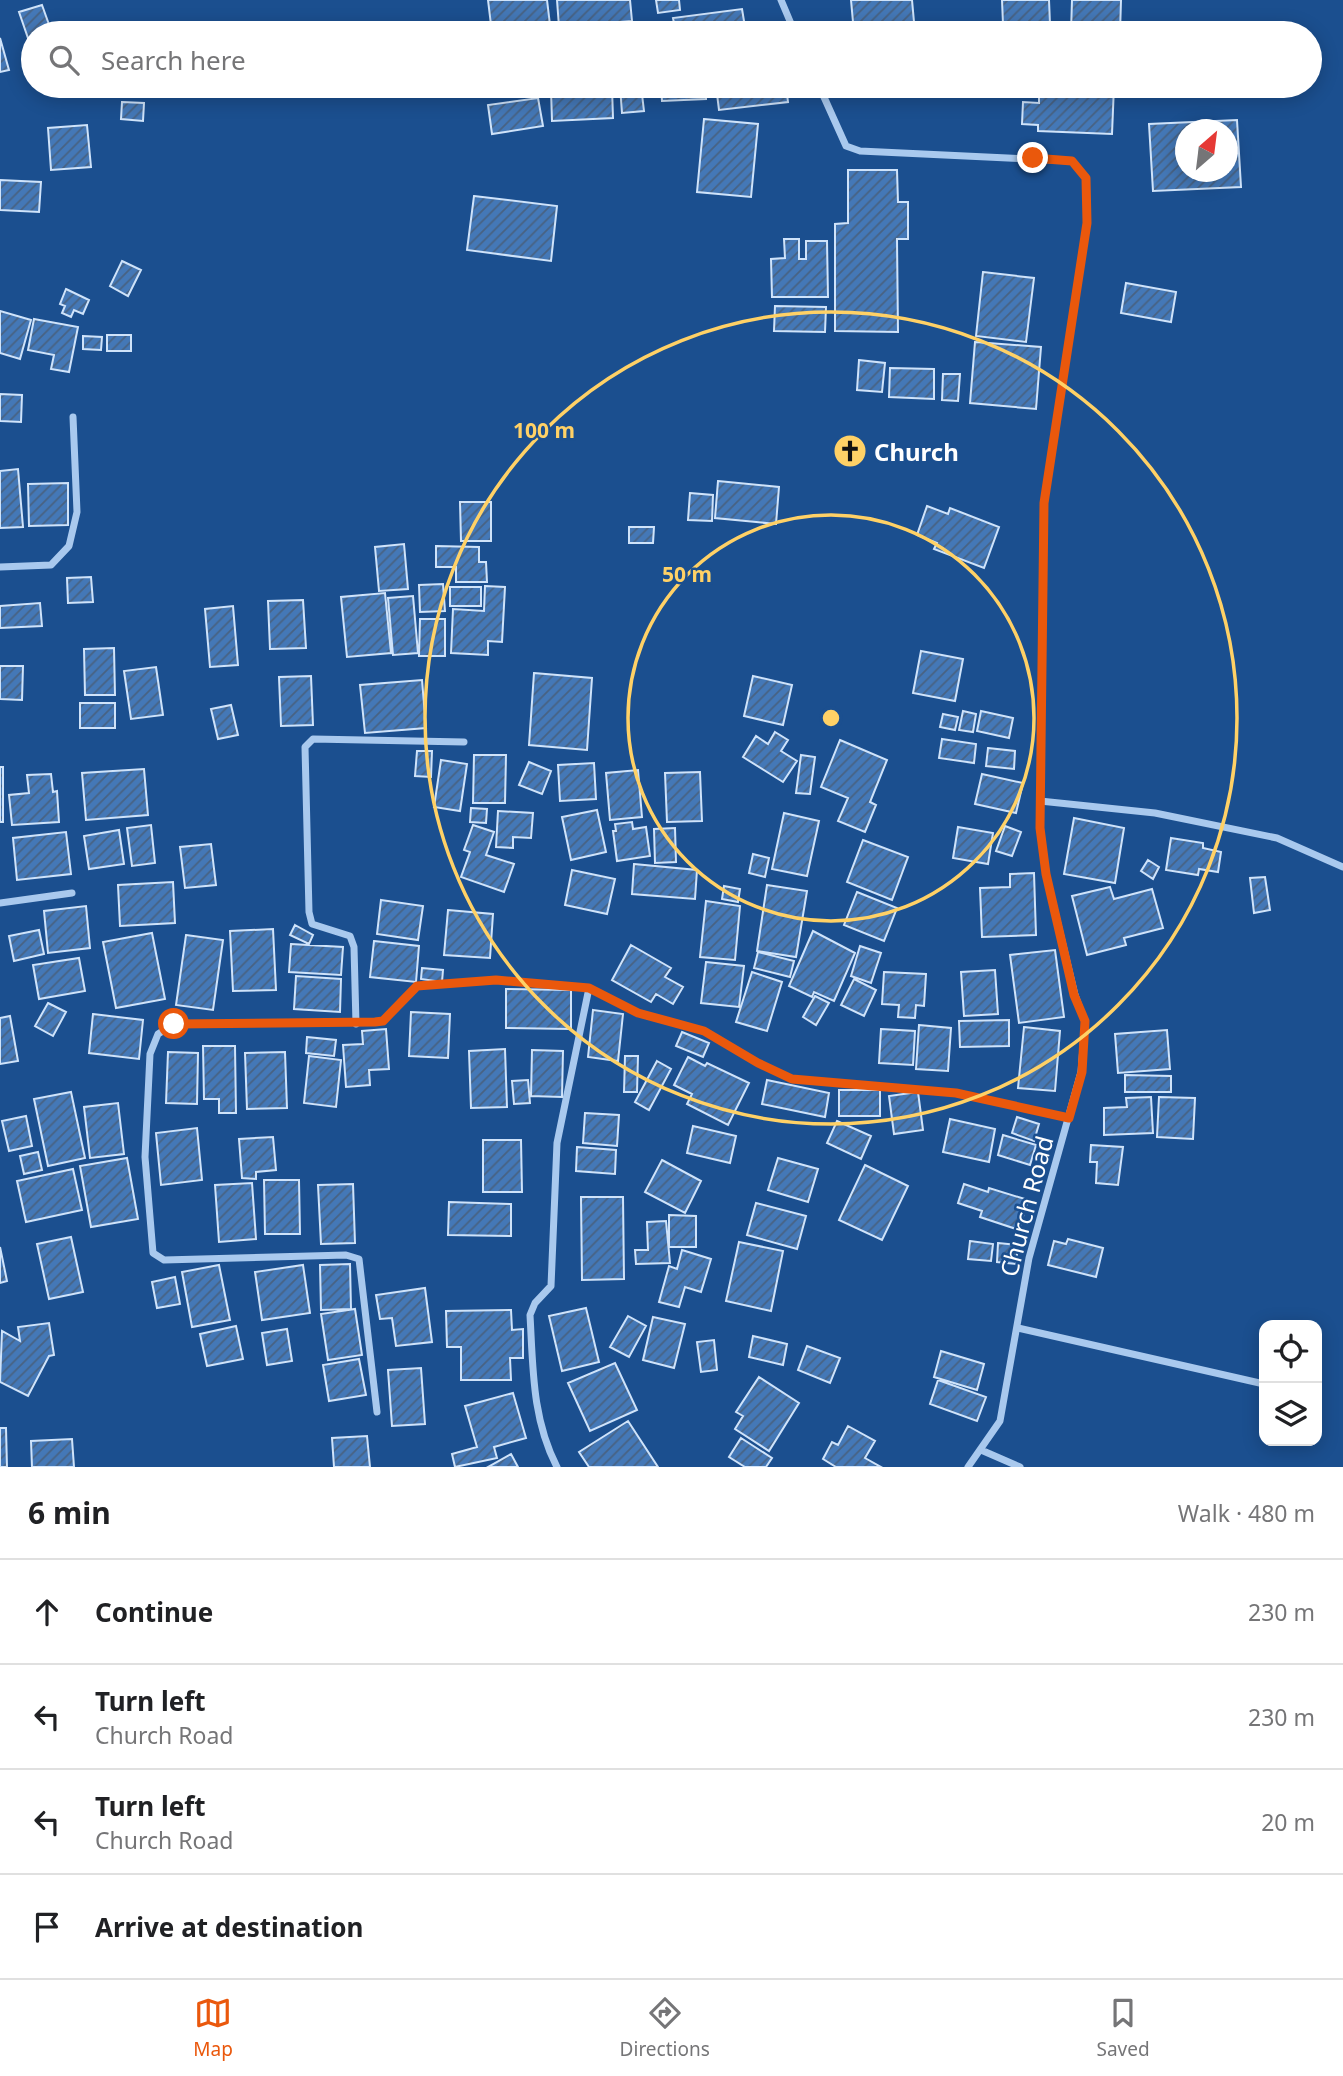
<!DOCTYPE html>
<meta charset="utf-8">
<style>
:root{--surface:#fff;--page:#f6f6f6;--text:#202124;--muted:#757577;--line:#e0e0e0;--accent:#ea580c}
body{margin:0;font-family:"Noto Sans",sans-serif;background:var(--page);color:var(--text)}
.controls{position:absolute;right:21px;bottom:21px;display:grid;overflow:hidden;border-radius:14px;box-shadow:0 4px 18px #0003}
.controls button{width:63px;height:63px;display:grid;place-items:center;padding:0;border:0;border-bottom:2px solid var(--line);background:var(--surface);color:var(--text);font:35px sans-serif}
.compass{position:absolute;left:1175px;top:119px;width:63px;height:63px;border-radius:50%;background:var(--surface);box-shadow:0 4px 18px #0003;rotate:28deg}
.stop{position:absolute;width:21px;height:21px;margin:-16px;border:5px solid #ea580c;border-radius:50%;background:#fff}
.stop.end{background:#ea580c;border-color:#fff;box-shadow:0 2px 7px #0008}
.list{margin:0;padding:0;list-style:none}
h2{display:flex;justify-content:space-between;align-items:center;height:91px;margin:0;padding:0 28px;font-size:30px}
h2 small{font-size:23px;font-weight:400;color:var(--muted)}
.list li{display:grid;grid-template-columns:46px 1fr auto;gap:21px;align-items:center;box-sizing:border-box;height:105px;padding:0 28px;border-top:2px solid var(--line)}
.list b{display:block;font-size:26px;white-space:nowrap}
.list p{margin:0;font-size:23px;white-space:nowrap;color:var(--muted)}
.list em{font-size:23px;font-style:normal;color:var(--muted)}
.icon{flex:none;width:38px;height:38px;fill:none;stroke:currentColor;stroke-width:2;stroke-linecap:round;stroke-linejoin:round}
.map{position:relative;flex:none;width:1343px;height:1467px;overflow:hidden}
.search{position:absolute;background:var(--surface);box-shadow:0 4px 18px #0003;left:21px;right:21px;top:21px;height:77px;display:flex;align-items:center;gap:18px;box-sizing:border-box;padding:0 24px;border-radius:38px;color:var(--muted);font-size:26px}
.sheet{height:511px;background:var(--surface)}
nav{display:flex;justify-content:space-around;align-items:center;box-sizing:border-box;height:98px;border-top:2px solid var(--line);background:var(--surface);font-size:19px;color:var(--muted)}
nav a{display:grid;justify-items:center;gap:4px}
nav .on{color:var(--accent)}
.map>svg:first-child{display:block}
.building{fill:url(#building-hatch);stroke:#cfe3fa;stroke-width:2;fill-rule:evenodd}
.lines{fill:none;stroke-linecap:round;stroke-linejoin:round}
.street{stroke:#a9c9ee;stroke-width:7}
.route{stroke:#ea580c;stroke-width:9}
.ring{fill:none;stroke:#ffd166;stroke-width:3.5}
.labels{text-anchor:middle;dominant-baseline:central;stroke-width:5;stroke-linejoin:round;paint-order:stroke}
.poi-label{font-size:24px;font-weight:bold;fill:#fff;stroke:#1b4f8f;text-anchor:start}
.street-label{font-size:24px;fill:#fff;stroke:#1b4f8f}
.centre{fill:#ffd166;stroke:#1b4f8f;stroke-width:3.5}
.ring-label{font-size:21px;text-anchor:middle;font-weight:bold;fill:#ffd166;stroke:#1b4f8f;stroke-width:5;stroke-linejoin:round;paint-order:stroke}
</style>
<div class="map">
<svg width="1343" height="1467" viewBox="0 0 1343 1467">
<defs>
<pattern id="building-hatch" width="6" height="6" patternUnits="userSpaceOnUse" patternTransform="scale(1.75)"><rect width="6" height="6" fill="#4478b7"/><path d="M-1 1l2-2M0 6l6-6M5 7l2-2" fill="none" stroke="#486282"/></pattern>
</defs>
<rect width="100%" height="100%" fill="#1b4f8f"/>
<path class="building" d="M488 0H547L551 33H492Z
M557 0H630L632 21 559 27Z
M656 0H679L680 10 658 13Z
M851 0H912L915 33H854Z
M1002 0H1049L1050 24H1003Z
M1072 0H1121L1120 33 1071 32Z
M42 5 52 33H33V39L29 41 19 12Z
M742 9 746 33H676L673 18Z
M112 23 114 33H70V29Z
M649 23 651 33H610L609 29Z
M0 38 9 70 0 72Z
M491 86H534V90L492 94Z
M620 86H641L644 111 622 113Z
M661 86H706V99L662 101Z
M716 86H786L788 102 719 110Z
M1039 86H1114L1112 134 1038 131V125L1022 124 1023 102 1039 103Z
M612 88 613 118 552 121 551 90Z
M538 98 543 126 492 134 488 105Z
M122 102 144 103 143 121 121 119Z
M704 119 758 124 751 197 697 192Z
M1237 120 1241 187 1153 191 1149 124ZM1186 130H1228V172H1186Z
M87 125 91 167 51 170 48 128Z
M848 170H897L898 202H908V239H897L898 332 835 331V224L848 223Z
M0 180 41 182 39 212 0 210Z
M474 196 557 206 551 261 467 250Z
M784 239H799V259H806V241H827L828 297H772L771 259 785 258Z
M122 261 141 270 128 296 110 286Z
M983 272 1034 278 1026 342 976 336Z
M1126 283 1176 292 1171 322 1121 313Z
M66 289 89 300 83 314 74 310 71 317 62 313 65 306 60 304Z
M775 306 826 307 825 332 774 331Z
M0 311 31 320 20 359 0 353Z
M34 319 78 327 69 372 51 369 54 355 28 350Z
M107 335H131V351H107Z
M83 336 102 337 101 350 83 349Z
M975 342 1041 347 1036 409 970 403Z
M859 360 885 363 882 392 857 390Z
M890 368 934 369V399L889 397Z
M943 374H960L958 401 942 400Z
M0 394 22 395 21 422 0 421Z
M18 469 23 527 0 528V471Z
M718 481 779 487 776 524 715 518Z
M68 483V525L29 526 28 484Z
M690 493 713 495 712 521 688 520Z
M460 502H491V541H461Z
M927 506 948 514 950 508 999 527 984 568 934 549 937 543 917 535Z
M629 527H654L653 543H629Z
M404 544 408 589 379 591 375 547Z
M436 546 479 547V562H486L487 582H456V567H436Z
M91 577 93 602 68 603 67 578Z
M443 584 445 611 420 612 419 585Z
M485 586 505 587 502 642 488 641V655L451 653 453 609 484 611Z
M450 587H481V606H450Z
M385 593 391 653 347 657 341 597Z
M413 596 418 653 393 655 388 598Z
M303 600 306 648 270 649 268 601Z
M40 603 42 626 0 628V606Z
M233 606 238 665 210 667 205 609Z
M420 619H445V656H419Z
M114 648 115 695H85L84 649Z
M921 651 963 659 955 701 913 693Z
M0 666H23L22 700 0 699Z
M156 667 163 715 131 719 124 671Z
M534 673 592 678 587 750 529 745Z
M311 676 313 725 281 726 279 677Z
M753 676 792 685 783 725 744 716Z
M422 680 426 728 365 733 360 685Z
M80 703H115V728H80Z
M231 705 238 735 218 739 211 709Z
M963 711 976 714 973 732 959 730Z
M981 711 1013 718 1009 738 977 731Z
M943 714 958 717 955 730 940 727Z
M775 732 788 740 781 751 797 761 783 782 743 757 756 736 768 744Z
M942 739 976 744 974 763 939 758Z
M840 740 887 760 870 802 876 805 865 832 838 821 848 798 821 787Z
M988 748 1015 751 1014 769 986 766Z
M417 751H432L431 777 415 776Z
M474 755H506L505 803H473Z
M801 755 815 757 810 794 796 793Z
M441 760 467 764 460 811 434 807Z
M529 762 551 771 542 794 519 785Z
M594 763 596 799 560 801 558 765Z
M0 767H3V822H0Z
M144 769 148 815 86 820 82 773Z
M638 770 642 817 610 820 606 773Z
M700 772 702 821 667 822 665 773Z
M51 774 53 792 57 791 59 822 12 825 9 795 29 793 27 775Z
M982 774 1023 783 1016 813 975 804Z
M471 808 487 809 486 823 470 822Z
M597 810 606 852 571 860 562 817Z
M498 811 533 813 531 838 513 837V848L496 847Z
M784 813 819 821 807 876 772 869Z
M1074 818 1124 828 1115 883 1064 874Z
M632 822 633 829 646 827 650 856 617 861 613 831H616L615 824Z
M151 825 155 863 132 866 127 828Z
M473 825 494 832 486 855 514 864 504 892 461 877 470 852 464 850Z
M1005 826 1021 832 1012 856 996 851Z
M958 827 993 833 988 864 953 858Z
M675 828 676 862 655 863 654 829Z
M119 830 124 864 89 869 84 836Z
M66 832 71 874 17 880 13 838Z
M1171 838 1203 843V848L1221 852 1218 872 1199 869 1198 875 1166 870Z
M863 840 908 857 892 900 847 882Z
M211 844 216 885 185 888 180 847Z
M753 854 769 858 765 877 749 873Z
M1148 860 1159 867 1153 879 1141 871Z
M634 864 697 870 695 899 632 894Z
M572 870 615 879 607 914 565 905Z
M1034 873 1036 935 982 937 980 888 1010 887V874Z
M1265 877 1270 910 1254 913 1250 878Z
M173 882 175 923 120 926 118 885Z
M767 885 807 891 796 957 757 951Z
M724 886 740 889 738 902 722 899Z
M1110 887 1114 899 1152 889 1163 928 1124 938 1126 945 1087 955 1072 896Z
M857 892 897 908 884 941 844 925Z
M381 900 423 906 418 940 377 934Z
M706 901 740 906 735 960 700 957Z
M86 906 90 948 48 953 44 911Z
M448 910 493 914 490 958 444 955Z
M295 925 313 935 309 944 290 935Z
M273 929 276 990 233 991 230 931Z
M39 930 44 954 14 961 9 936Z
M813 931 855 953 834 1001 814 992 812 997 789 986Z
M152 933 165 999 116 1008 103 942Z
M186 935 223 940 213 1010 176 1005Z
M374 941 419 946 416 982 370 977Z
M291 944 343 947 341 975 289 972Z
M631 945 671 968 665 977 683 987 673 1004 656 994 651 1002 612 980Z
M860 946 881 953 871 983 851 976Z
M1055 950 1064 1017 1019 1023 1010 955Z
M758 952 794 961 790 977 754 968Z
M79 958 85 991 39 999 33 965Z
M706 962 744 966 739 1007 701 1003Z
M422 968 443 970 442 982 421 979Z
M995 970 998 1014 964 1016 961 972Z
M752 972 782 982 767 1031 736 1022Z
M884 972 926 974 924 1006 916 1005 915 1018 898 1017 899 1005 882 1004Z
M296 976 341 979 340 1012 294 1009Z
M854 979 876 990 864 1016 841 1005Z
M506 989 571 990V1029L506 1028Z
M815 996 829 1003 816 1025 803 1017Z
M48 1003 66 1012 53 1036 35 1026Z
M593 1010 623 1014 618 1061 588 1057Z
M411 1012 450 1014 448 1058 409 1056Z
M93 1014 143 1020 139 1059 89 1053Z
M10 1016 18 1061 0 1064V1018Z
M1009 1020V1046L960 1047 959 1021Z
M919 1025 951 1028 948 1071 916 1069Z
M1024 1027 1060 1031 1055 1091 1018 1088Z
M386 1029 389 1069 369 1070 370 1085 346 1087 343 1045 363 1044 362 1031Z
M881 1029 915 1031 913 1065 879 1063Z
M1167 1030 1170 1069 1118 1073 1115 1034Z
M682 1032 709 1043 703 1057 676 1046Z
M307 1037 336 1040 334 1056 306 1053Z
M203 1046H235L236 1113H219V1099H204Z
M505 1049 507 1107 471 1108 469 1051Z
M532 1050 563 1051 562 1097 531 1096Z
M168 1052 198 1053 197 1104 166 1103Z
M285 1052 287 1108 247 1109 245 1053Z
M309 1056 341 1060 336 1107 304 1103Z
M625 1056H638L637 1092H624Z
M688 1057 705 1066 707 1063 749 1083 728 1125 687 1104 692 1094 674 1085Z
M657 1061 671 1069 649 1110 635 1102Z
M1125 1075 1171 1076V1092H1125Z
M528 1080 530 1103 514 1104 512 1081Z
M767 1080 829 1093 825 1117 762 1104Z
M839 1090H880V1116H839Z
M71 1092 85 1158 48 1166 34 1099Z
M918 1092 923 1130 894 1134 889 1096Z
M1151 1097 1153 1133 1104 1135V1108L1127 1107 1126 1098Z
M1159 1097 1195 1098 1193 1139 1157 1137Z
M118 1103 124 1154 90 1158 84 1107Z
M585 1113 619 1115 617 1146 583 1143Z
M26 1116 32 1146 9 1151 2 1121Z
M1017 1117 1039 1124 1034 1141 1012 1133Z
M950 1119 995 1129 989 1162 943 1152Z
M837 1121 871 1136 861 1159 827 1143Z
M693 1126 736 1136 730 1163 687 1153Z
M197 1128 202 1180 161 1185 156 1133Z
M1003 1135 1036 1145 1030 1165 998 1155Z
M273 1137 276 1170 256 1172V1179L242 1178 239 1139Z
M483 1140H521L522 1192H483Z
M1091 1145 1123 1147 1118 1185 1096 1183 1097 1162H1090Z
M577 1147 616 1150 615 1174 576 1171Z
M38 1152 42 1170 24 1174 20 1156Z
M127 1158 138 1219 91 1227 80 1166Z
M778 1158 818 1169 808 1202 768 1190Z
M662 1160 701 1181 685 1213 645 1192Z
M865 1165 908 1186 882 1240 839 1220Z
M73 1169 82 1210 26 1222 17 1181Z
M264 1180H299L300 1234H265Z
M252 1183 256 1239 219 1242 215 1185Z
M353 1184 355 1243 321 1244 318 1185Z
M964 1184 988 1192 989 1188 1028 1200 1019 1230 980 1217 982 1211 958 1203Z
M581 1197H623L624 1279 582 1280Z
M449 1202 511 1204V1236L448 1235Z
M756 1203 806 1216 797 1249 747 1235Z
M669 1215 696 1216V1247H669Z
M666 1221 670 1263 636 1264 635 1250H648L647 1222Z
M71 1237 83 1292 49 1299 37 1244Z
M1068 1239 1103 1248 1096 1277 1048 1265 1054 1241 1066 1244Z
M970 1241 993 1244 991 1261 968 1259Z
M739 1242 783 1251 771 1311 726 1301Z
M998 1243 1018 1245 1016 1264 997 1262Z
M0 1247 7 1281 0 1283Z
M682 1250 711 1259 701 1292 685 1287 679 1307 659 1302 669 1266 677 1269Z
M350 1264 351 1309 321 1310 320 1265Z
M219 1265 230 1320 192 1327 182 1272Z
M303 1265 310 1313 262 1320 255 1272Z
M175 1277 180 1304 157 1308 152 1282Z
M425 1288 432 1342 396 1346 392 1318 380 1319 376 1295Z
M586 1308 599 1362 562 1371 549 1316Z
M355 1309 362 1355 328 1360 321 1314Z
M511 1310 512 1330 523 1329V1358H510L511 1380H461V1347H447L446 1311Z
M628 1316 646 1326 629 1357 610 1347Z
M653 1317 685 1324 674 1368 643 1360Z
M49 1323 54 1355 49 1356 28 1396 0 1382 2 1331 20 1341 18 1327Z
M236 1326 243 1359 207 1366 200 1334Z
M287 1329 292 1361 267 1365 262 1333Z
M753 1336 787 1344 783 1365 749 1357Z
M714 1340 717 1370 701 1372 697 1342Z
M807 1346 840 1358 830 1383 798 1370Z
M941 1351 984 1364 977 1390 934 1377Z
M359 1359 366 1395 329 1401 323 1365Z
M615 1363 637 1410 590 1431 568 1383Z
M421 1368 425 1424 392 1426 388 1370Z
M759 1377 799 1403 769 1451 735 1429 743 1416 736 1412Z
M938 1380 986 1397 977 1421 930 1404Z
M513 1393 526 1438 494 1447 497 1458 455 1467 452 1454 477 1447 465 1406Z
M628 1421 658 1467H589L579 1452Z
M848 1426 875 1441 865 1458 881 1467H836L823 1459 832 1442 838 1445Z
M0 1428H6L7 1467H0Z
M367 1436 370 1467H334L332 1438Z
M741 1438 772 1458 766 1467H745L729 1457Z
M72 1439 74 1467H32L31 1441Z
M511 1454 518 1467H488Z"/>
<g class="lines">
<path class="street" d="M781 0 795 33
M819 86 846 146 860 151 1072 161 1086 178 1087 223 1044 503 1040 828 1046 874 1075 995 1085 1022 1081 1072 1029 1258 1000 1421 968 1467
M0 567 51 565 69 546 77 512 73 417
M1040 801 1155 813 1277 838 1343 867
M0 903 72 893
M356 1024 354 947 350 936 312 924 309 912 305 747 313 739 464 742
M1018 1328 1264 1384
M377 1412 359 1259 346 1255 164 1260 153 1253 145 1157 150 1054 158 1034 174 1024 375 1022 383 1021 417 986 496 980 589 988 638 1013 704 1031 758 1063 792 1079 956 1093 1069 1118
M981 1450 1020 1467
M557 1467C532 1419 533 1367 530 1315L535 1303 551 1286 557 1143 589 988"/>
</g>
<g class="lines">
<path class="route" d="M174 1024 375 1022 383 1021 417 986 496 980 589 988 638 1013 704 1031 758 1063 792 1079 956 1093 1069 1118 1082 1072 1085 1021 1074 995 1046 874 1040 828 1044 503 1087 223 1086 178 1072 161 1033 158"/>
</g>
<g class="ring">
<circle cx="831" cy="718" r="203"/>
<circle cx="831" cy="718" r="406"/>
</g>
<defs>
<symbol id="church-disc" viewBox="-11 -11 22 22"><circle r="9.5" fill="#ffd166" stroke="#1b4f8f"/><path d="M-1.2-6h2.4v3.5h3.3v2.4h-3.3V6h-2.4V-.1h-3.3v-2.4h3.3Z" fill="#111"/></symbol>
</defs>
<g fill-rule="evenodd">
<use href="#church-disc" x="831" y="432" width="38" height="38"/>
</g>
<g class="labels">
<g class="poi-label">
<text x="874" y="451">Church</text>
</g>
<g class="street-label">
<text transform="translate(1026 1206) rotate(-75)">Church Road</text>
</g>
</g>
<circle cx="831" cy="718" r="10" class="centre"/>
<g class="ring-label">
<text x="544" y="438">100 m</text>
<text x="687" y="582">50 m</text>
</g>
</svg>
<div class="controls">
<button><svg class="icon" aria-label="locate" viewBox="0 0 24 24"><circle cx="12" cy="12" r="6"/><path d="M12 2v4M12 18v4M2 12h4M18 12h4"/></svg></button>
<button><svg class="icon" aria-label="layers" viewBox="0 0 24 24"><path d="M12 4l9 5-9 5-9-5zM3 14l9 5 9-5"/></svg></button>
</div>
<svg class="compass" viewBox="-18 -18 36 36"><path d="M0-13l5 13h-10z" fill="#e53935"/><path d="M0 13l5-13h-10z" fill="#757577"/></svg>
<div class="stop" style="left:174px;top:1024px"></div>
<div class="stop end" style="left:1033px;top:158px"></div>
<div class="search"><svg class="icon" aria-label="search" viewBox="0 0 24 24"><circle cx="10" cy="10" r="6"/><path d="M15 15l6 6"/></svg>Search here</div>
</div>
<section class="sheet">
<h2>6 min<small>Walk · 480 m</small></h2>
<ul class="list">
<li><svg class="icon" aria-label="ahead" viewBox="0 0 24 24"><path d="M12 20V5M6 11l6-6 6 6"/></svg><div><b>Continue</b></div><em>230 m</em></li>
<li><svg class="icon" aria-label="left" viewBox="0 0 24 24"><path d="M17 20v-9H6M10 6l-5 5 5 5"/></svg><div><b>Turn left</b><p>Church Road</p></div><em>230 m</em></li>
<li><svg class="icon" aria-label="left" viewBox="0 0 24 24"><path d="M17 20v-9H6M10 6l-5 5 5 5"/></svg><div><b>Turn left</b><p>Church Road</p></div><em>20 m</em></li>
<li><svg class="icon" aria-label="arrive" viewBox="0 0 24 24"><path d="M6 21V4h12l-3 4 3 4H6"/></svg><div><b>Arrive at destination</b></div></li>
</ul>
</section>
<nav>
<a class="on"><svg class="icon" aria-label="map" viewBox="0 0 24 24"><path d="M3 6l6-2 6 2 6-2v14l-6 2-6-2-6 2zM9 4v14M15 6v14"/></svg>Map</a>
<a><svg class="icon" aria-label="directions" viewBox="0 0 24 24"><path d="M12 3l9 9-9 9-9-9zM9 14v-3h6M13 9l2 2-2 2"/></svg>Directions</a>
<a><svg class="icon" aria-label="saved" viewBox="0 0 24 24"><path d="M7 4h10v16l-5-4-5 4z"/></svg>Saved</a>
</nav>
